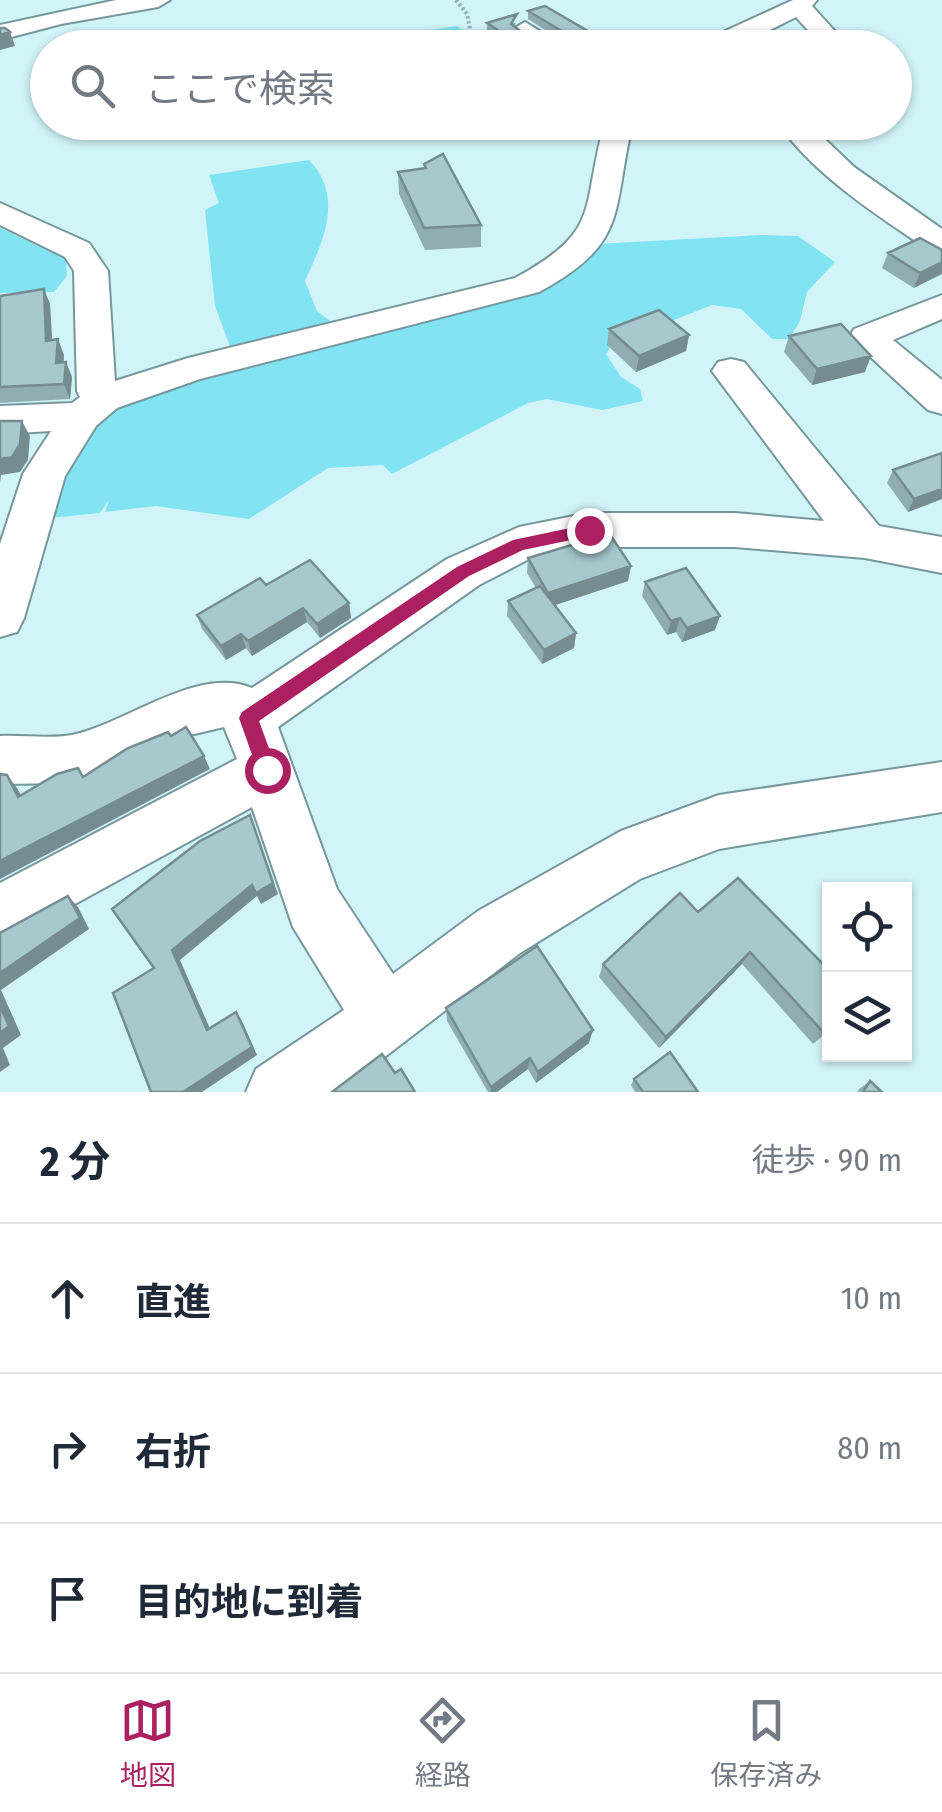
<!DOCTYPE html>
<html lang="ja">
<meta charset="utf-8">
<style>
:root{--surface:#fff;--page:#f6f6f7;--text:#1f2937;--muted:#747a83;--line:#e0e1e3;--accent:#ab2060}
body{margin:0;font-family:"Fira Sans Condensed","Noto Sans JP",sans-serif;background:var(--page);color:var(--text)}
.controls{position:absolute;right:30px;bottom:30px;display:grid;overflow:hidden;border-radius:0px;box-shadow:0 2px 8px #0004}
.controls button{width:90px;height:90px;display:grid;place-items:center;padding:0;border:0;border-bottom:2px solid var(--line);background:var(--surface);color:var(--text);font:50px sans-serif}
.stop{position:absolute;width:30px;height:30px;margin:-22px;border:8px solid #ab2060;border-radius:50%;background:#fff}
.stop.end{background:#ab2060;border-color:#fff;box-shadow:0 2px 10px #0008}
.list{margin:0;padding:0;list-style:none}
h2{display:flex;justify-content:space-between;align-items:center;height:130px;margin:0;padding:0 40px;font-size:42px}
h2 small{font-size:32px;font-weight:400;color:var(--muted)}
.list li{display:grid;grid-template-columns:65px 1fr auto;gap:30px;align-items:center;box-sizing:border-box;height:150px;padding:0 40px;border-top:2px solid var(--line)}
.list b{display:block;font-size:38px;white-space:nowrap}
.list em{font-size:32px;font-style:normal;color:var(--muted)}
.icon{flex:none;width:55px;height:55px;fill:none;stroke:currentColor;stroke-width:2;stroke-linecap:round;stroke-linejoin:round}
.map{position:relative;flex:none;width:942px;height:1092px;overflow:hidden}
.search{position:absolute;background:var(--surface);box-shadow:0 2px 8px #0004;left:30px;right:30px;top:30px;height:110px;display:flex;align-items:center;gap:25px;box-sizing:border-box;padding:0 35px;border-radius:55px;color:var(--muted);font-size:38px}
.sheet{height:580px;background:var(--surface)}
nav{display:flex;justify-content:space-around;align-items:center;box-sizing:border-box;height:140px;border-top:2px solid var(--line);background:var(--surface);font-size:28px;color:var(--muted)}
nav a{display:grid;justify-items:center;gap:5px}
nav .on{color:var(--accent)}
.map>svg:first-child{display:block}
.green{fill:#82e3f3}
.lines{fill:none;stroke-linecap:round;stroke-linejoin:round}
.minor-casing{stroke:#76979c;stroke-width:4}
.path{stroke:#93afb3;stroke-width:4;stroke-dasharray:2.5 2.5;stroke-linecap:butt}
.minor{fill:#fff;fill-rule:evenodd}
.wall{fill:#90adb1}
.shaded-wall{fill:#758d90}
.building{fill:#a7c9ce;stroke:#758d90;stroke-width:2.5}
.route{fill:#ab2060}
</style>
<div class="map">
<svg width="942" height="1092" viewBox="0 0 942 1092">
<rect width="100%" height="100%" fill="#d1f4f9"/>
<path class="green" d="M457 26 462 30 449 37 461 47H368L358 41Z
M309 160C344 196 324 240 305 281L317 311 337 326 231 349 215 306 205 210 219 203 209 175Z
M0 228 66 259 67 276 54 292 0 293Z
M762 235 798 236 835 262 807 292 800 321 789 339H772L741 309 712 305 613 344 606 354 621 377 640 389 643 401 602 410 547 399 528 403 392 474 383 465 328 468 249 519 156 506 105 512 109 500 100 513 39 519 106 401 523 286 597 244Z"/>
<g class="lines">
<defs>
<path id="minor" d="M116 0H170L158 7 61 24 0 40V25Z
M793 0H817L812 6 850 48H824L796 17 734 48H706L723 32Z
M525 22 567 48H537L513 29Z
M605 122H633C611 212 631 242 539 292L200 379 117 408 96 426 65 476 24 618 17 632 0 637V544L23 474 51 431 0 434V406L72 403 80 397 77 391 74 271 65 257 0 225V203L89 243 108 271 115 381 188 358 515 278C604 230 580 209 605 122Z
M777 122H807L854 167 942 229V254L930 251C876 214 816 177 777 122Z
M942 295V319L893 340 942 380V414L928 410 849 337 854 329Z
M731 359 744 362 879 526 942 537V573L865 558 735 547H589L529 559 479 585 278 727 337 889 393 974 478 911 621 831 719 795 942 762V812L719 849 640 879 520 953 339 1092H246L256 1069 344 1010 293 927 252 807 0 945V883L237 759 224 727 190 735 72 783 0 784V736C23 735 49 739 72 735 125 724 198 665 252 688L447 559 519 527 589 513H735L824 521 712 371 718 362Z"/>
</defs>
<use href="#minor" class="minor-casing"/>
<path class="path" d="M456 0 467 14 470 29"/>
<use href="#minor" class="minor"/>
</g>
<path class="wall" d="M528 11 586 30V35L605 48H489V43L500 41 487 32V23H516L514 26 535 42H564L528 19Z
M424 164 481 225V247L425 250 399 194 398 172 424 168Z
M942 250 914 288 882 268 888 253Z
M0 296 50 304 52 340 64 355V362H66L72 377 70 399 0 403Z
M609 329 689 335 686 351 636 372 607 345Z
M789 336 865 372 812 385 784 352Z
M942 453V499L908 512 887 483 893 470Z
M580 538 631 566 628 581 555 605 576 633 574 648 542 664 507 616 508 601 536 588 527 573 528 558 579 542Z
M645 582 715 630 682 642 676 632 667 635 642 596Z
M266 585 349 603 351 618 320 638 307 622 252 656 246 648 226 660 202 629 197 615Z
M738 878 825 1034 813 1044 742 964 659 1048 599 977 603 964 698 912Z
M446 1008 589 1043 536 1083 528 1069 497 1092H488L447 1021Z
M634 1079 698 1092H635L631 1085Z
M870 1081 882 1092H857L859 1089Z"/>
<path class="shaded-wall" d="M10 32 15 46 0 50V35Z
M942 262V274L914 288 920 273Z
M44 289 50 304 53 356 46 341Z
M689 335 686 351 636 372 639 356Z
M58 339 64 355 62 378 56 363Z
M871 356 865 372 812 385 817 369Z
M66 362 72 377 70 399 64 384Z
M22 421 30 436 28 460 20 472 1 475 0 483V459Z
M942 489V499L908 512 914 499Z
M631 566 628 581 546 608 548 593Z
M349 603 351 618 320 638 317 624Z
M303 608 307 622 252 656 248 641Z
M720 616 715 630 682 642 687 628Z
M680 618 676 632 667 635 671 621Z
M576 633 574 648 542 664 544 650Z
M241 634 246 648 226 660 221 646Z
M204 756 210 769 0 879V861Z
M7 775 17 788 29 809 18 797Z
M250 815 278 894 261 904 257 896 180 960 214 1038 207 1030 172 950Z
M68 896 78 907 89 929 1 990 21 1035 3 1048 10 1065 0 1072V973Z
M750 952 742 964 659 1048 666 1037Z
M236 1012 242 1021 257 1055 202 1092H183Z
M593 1030 589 1043 536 1083 538 1072Z
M530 1058 528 1069 497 1092H491V1087Z"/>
<path class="building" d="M545 6 586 30 580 32 605 48H496L489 43 510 38 487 23 517 14 511 24 535 42H570V36L528 11Z
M0 28H5L10 32 0 35Z
M443 154 481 225 424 228 398 172 426 168 424 164Z
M920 238 942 250V262L920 273 888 253Z
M44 289 46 341 58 339 56 363 66 362 64 384 0 387V296Z
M659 310 689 335 639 356 609 329Z
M841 324 871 356 817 369 789 336Z
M0 421H22L20 444 12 457 0 459Z
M942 453V489L914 499 893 470Z
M611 536 631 566 548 593 528 558 582 542 580 538Z
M310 560 349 603 317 624 303 608 248 641 241 634 221 646 197 615 260 578 266 585Z
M686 568 720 616 687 628 680 618 671 621 645 582Z
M540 586 576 633 544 650 508 601Z
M186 727 204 756 0 861V774L7 775 18 797 57 774 78 768 83 777 128 748 168 732 171 736Z
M250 815 273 883 256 893 252 885 172 950 207 1030 236 1012 252 1047 183 1092H151L113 993 154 968 112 909 200 841Z
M738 878 830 971V1029L825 1034 750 952 666 1037 603 964 680 893 698 912Z
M68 896 80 918 0 973V933Z
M537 946 593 1030 538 1072 530 1058 491 1087 446 1008Z
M0 1006 9 1026 0 1033Z
M670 1052 698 1092H643L634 1079Z
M382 1054 395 1073 401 1069 415 1092H332Z
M870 1081 882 1092H863Z"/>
<path class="route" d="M589 524 595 526V535L523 550 469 576 259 721 277 770 267 779 260 777 239 718 242 712 457 567 513 540Z"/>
</svg>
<div class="controls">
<button><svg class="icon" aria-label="locate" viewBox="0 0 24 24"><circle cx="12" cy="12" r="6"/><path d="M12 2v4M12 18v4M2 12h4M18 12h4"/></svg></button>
<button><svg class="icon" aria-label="layers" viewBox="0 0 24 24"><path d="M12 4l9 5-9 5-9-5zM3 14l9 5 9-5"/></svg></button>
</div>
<div class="stop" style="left:267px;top:770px"></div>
<div class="stop end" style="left:589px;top:530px"></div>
<div class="search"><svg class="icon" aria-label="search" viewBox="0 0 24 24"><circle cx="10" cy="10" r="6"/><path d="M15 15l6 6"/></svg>ここで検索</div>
</div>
<section class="sheet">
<h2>2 分<small>徒歩 · 90 m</small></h2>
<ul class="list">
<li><svg class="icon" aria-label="ahead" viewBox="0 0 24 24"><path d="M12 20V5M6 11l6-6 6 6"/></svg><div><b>直進</b></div><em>10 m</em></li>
<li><svg class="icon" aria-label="right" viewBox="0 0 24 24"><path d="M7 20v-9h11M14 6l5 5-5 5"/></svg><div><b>右折</b></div><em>80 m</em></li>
<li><svg class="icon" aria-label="arrive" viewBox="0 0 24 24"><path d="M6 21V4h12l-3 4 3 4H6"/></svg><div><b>目的地に到着</b></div></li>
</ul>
</section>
<nav>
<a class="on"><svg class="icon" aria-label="map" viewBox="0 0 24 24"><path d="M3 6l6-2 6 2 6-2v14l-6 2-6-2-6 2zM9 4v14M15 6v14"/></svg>地図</a>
<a><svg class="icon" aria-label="directions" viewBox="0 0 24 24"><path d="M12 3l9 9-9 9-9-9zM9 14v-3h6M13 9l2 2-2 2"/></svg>経路</a>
<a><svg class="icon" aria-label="saved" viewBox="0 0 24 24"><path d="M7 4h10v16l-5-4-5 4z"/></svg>保存済み</a>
</nav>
